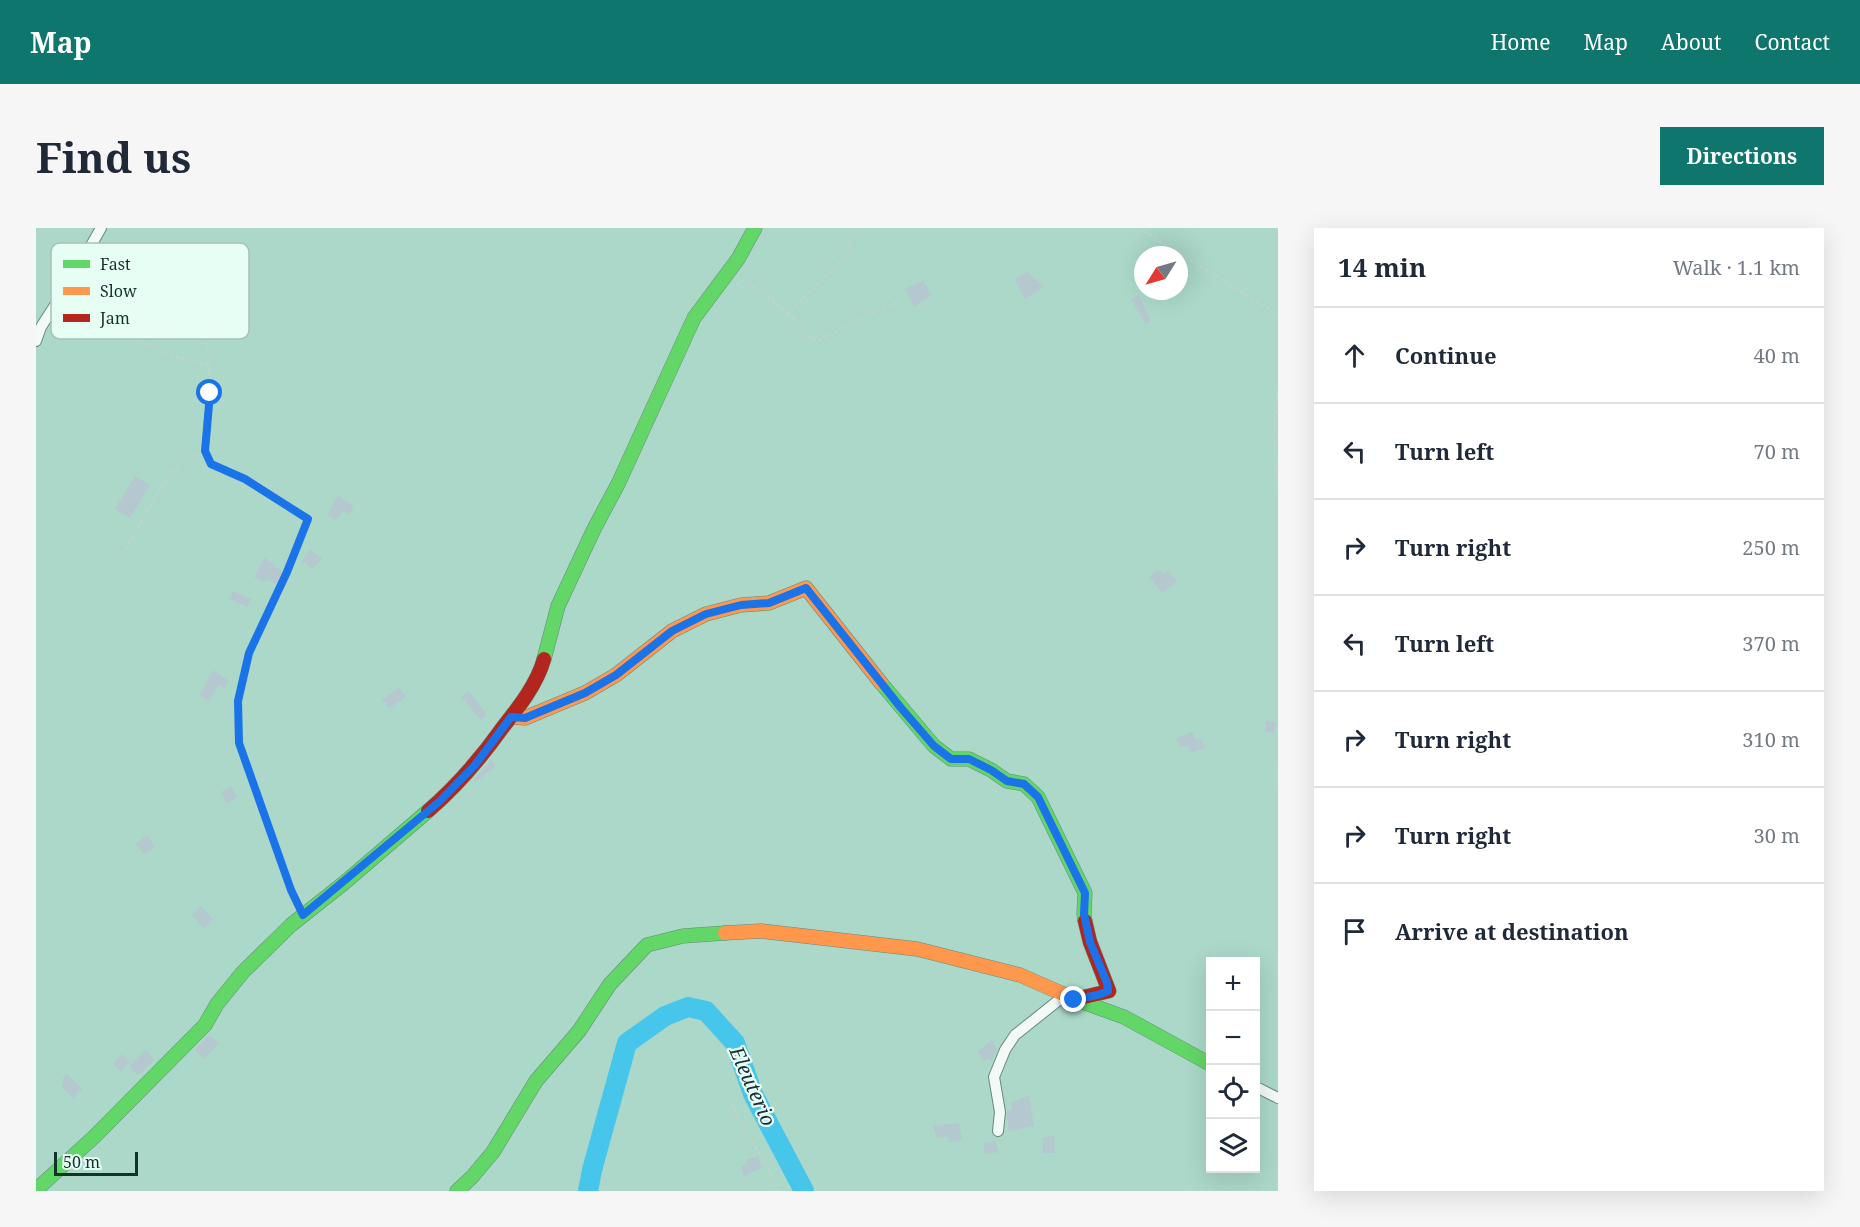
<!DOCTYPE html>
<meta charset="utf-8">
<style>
:root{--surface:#fff;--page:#f6f6f7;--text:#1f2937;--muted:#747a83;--line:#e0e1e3;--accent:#0f766e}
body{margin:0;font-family:"Noto Serif",serif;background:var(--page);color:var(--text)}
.controls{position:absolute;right:18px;bottom:18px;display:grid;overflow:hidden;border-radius:0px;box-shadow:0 6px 24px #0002}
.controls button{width:54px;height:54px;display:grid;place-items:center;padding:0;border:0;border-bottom:2px solid var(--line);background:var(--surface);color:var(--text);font:30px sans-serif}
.compass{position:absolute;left:1098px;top:18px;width:54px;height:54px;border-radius:50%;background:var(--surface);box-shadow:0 6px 24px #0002;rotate:233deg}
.scale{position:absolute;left:18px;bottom:15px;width:84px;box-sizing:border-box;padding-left:6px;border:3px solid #113429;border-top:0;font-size:16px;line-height:21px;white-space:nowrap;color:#113429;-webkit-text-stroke:4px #e7fef5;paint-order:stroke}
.stop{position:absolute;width:18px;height:18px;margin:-14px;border:4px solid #1a73e8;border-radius:50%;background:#fff}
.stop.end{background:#1a73e8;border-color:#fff;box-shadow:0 2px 6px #0008}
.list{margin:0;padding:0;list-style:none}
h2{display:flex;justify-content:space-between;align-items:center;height:78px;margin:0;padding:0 24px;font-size:26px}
h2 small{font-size:20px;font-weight:400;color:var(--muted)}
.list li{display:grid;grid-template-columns:39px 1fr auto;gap:18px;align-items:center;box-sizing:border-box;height:96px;padding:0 24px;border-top:2px solid var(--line)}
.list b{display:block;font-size:22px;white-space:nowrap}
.list em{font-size:20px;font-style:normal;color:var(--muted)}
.icon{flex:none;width:33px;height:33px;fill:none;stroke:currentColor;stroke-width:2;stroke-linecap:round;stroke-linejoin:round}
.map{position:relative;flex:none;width:1242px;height:963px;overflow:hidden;border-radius:0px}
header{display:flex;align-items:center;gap:36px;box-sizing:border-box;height:84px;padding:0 30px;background:var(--accent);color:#fff}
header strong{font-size:28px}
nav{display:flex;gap:33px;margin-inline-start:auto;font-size:21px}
.intro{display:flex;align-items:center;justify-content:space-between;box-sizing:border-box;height:144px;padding:0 36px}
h1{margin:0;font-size:42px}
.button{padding:15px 27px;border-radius:0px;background:var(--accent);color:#fff;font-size:21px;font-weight:700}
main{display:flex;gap:36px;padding:0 36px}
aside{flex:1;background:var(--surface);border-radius:0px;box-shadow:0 6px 24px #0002}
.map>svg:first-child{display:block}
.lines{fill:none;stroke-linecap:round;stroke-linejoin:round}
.river{stroke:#47c6eb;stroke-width:20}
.building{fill:#b5c8d0}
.street-casing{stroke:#67897e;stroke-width:12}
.fast-casing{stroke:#67897e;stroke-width:15}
.slow-casing{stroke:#67897e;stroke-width:15}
.jam-casing{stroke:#67897e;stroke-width:15}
.path{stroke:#c4d2cd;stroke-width:2;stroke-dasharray:3 3;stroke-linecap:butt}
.street{stroke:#f2f9f7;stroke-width:10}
.fast{stroke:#63d668;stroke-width:14}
.slow{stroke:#ff974d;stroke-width:14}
.jam{stroke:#b3261e;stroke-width:14}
.route{stroke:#1a73e8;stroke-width:8}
.labels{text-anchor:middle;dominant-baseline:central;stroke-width:4.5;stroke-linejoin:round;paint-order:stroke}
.water-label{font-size:20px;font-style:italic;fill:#19303c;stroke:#e7fef5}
.key{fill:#e7fef5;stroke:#a7c1b8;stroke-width:1.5}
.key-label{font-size:16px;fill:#113429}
</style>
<header>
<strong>Map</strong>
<nav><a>Home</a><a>Map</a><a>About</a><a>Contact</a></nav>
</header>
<div class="intro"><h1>Find us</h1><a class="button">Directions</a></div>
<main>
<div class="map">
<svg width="1242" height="963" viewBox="0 0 1242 963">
<rect width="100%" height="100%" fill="#abd8c8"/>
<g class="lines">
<path class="river" d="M552 963 556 942 591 815 629 788 652 779 670 783 699 815 717 866 768 963"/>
</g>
<path class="building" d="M991 44 1008 58 989 71 979 52Z
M887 52 896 67 878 79 869 61Z
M1103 67 1115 93 1110 96 1095 71Z
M99 248 114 257 94 290 79 281Z
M302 268 318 278 313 286 307 283 300 292 291 287Z
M274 322 286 330 277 341 266 333Z
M228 330 238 336V338L247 344 240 356 230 351 228 354 218 349Z
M1122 341 1127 346 1132 343 1141 353 1126 365 1113 349Z
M197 363 215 371 211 379 193 371Z
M177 442 193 453 188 460 183 457 173 473 164 468 169 458 168 457Z
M363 459 370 469 353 480 346 472Z
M432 463 451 486 445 492 425 469Z
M1229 493 1240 494 1238 505 1230 504Z
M1156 504 1160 512 1165 511 1169 520 1155 525 1152 517 1144 519 1140 510Z
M455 532 460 538 439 554 438 552Z
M195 558 201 570 191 576 185 564Z
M111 607 119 619 109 627 99 616Z
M165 678 177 691 168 700 156 687Z
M173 807 183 815 168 831 159 822Z
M956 812 961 821 956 833 952 830 948 833 941 824Z
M110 821 118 832 102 848 93 838Z
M86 826 94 834 85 843 77 836Z
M31 846 46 861 37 870 25 858 28 855 26 852Z
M993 868 998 898 973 903 971 890V882H976L975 874Z
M923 895 926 912 913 914 912 909 901 910 897 898Z
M1018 908 1019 925H1007V909Z
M959 913 963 924 949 926 947 915Z
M722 928 726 940 708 948 705 939 711 935 710 932Z"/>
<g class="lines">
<defs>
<path id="street" d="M0 113 5 99 37 49 65 0
M1220 859 1242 870
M962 903 964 884 958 849 969 822 979 807 1028 768"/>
<path id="fast" d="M508 431 522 378 558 301 582 256 658 90 702 31 719 0
M845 455 898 518 915 531H933L955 542 971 553 988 556 1002 569 1049 665 1048 686 1049 693
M1041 772 1088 789 1174 836
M0 962 58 909 169 797 181 776 207 744 255 697 308 655 392 583
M421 963 436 949 457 924 500 853 543 803 574 756 611 717 647 708 689 705"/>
<path id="slow" d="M475 489 489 490 549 465 580 447 636 403 670 386 705 377 733 375 770 360 845 455
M689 705 725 703 881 721 984 747 1041 772"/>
<path id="jam" d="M392 583C421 558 445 530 467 499 483 479 501 456 508 431
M1040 771 1073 763 1054 714 1049 693"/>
</defs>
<use href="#street" class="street-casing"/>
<use href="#fast" class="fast-casing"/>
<use href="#slow" class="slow-casing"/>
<use href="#jam" class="jam-casing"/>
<path class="path" d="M1103 0 1242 87
M701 56 708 53 723 62 752 85 805 33 821 0
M168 61 174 165 169 223 175 236 209 251 272 291 251 344 213 425 202 473 203 515 255 662 262 676
M752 85 772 108 782 113 818 93 860 75
M96 110 130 126 173 137
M1242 158 1238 209 1242 265
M90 321C109 288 126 253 152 225L171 227
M1242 537 1240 552 1242 561
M696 877 707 900 727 930 743 963"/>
<use href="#street" class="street"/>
<use href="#fast" class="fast"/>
<use href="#slow" class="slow"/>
<use href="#jam" class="jam"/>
</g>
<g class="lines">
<path class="route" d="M174 165 169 223 175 236 209 251 272 291 251 344 213 425 202 473 203 515 255 662 267 687 404 573 439 537 475 489 489 490 549 465 580 447 636 403 670 386 705 377 733 375 770 360 865 480 898 518 915 531H933L955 542 971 553 988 556 1002 569 1049 665 1048 686 1054 714 1071 755 1072 763C1061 769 1050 768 1038 772"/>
</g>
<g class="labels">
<g class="water-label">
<text transform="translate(717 858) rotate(66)">Eleuterio</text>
</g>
</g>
<rect x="15" y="15" width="198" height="96" rx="9" class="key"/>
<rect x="27" y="32" width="27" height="8" fill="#63d668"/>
<rect x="27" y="59" width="27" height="8" fill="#ff974d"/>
<rect x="27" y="86" width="27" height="8" fill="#b3261e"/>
<g class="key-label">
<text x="64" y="42">Fast</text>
<text x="64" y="69">Slow</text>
<text x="64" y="96">Jam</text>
</g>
</svg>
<div class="controls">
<button>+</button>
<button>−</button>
<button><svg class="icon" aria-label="locate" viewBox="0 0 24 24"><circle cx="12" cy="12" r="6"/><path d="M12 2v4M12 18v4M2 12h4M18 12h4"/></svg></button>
<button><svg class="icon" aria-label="layers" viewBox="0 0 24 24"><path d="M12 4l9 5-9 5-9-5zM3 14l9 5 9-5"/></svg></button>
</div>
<svg class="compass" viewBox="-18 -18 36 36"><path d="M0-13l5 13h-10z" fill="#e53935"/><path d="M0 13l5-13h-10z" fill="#747a83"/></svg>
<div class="scale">50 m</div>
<div class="stop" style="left:174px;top:165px"></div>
<div class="stop end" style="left:1038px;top:772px"></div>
</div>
<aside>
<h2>14 min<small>Walk · 1.1 km</small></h2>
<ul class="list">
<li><svg class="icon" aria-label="ahead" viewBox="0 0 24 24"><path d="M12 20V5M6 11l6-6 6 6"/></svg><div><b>Continue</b></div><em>40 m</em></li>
<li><svg class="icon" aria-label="left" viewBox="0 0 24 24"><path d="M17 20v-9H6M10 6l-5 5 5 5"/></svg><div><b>Turn left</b></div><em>70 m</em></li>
<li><svg class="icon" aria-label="right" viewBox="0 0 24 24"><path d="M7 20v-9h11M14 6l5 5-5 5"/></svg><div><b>Turn right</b></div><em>250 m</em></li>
<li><svg class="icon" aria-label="left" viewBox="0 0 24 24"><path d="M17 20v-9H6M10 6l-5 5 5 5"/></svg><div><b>Turn left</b></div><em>370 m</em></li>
<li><svg class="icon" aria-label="right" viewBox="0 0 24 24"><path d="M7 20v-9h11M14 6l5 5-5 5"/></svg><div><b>Turn right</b></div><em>310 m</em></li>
<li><svg class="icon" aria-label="right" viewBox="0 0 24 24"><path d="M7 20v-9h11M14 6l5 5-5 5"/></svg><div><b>Turn right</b></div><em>30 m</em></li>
<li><svg class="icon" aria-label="arrive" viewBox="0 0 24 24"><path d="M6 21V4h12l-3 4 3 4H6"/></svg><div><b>Arrive at destination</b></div></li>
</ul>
</aside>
</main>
